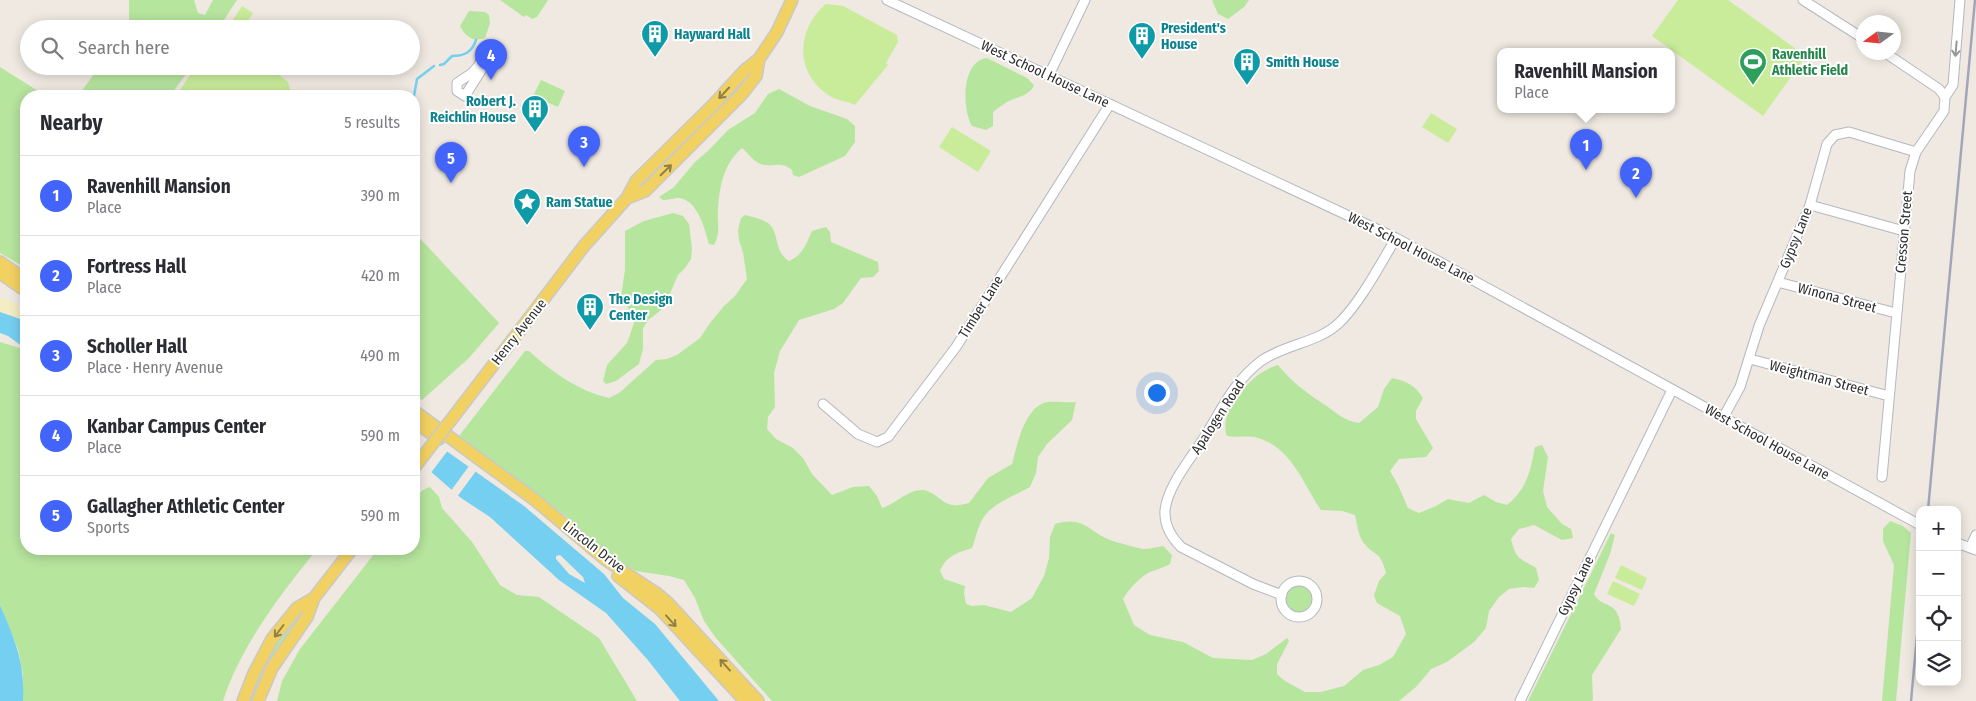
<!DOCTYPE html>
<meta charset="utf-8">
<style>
:root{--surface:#fff;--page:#f2f2f3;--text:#2b2b33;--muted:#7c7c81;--line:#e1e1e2;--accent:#4264fb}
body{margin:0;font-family:"Fira Sans Condensed",sans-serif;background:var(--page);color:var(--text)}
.controls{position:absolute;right:15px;bottom:15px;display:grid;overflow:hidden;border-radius:10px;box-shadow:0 2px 12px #0003}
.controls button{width:45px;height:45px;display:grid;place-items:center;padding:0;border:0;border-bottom:1px solid var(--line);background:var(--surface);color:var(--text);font:25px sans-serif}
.compass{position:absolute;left:1856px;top:15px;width:45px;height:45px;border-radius:50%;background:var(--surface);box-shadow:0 2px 12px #0003;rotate:255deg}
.you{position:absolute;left:1156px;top:392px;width:18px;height:18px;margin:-12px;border:4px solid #fff;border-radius:50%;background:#1a73e8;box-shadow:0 0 0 8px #1a73e833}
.badge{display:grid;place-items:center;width:32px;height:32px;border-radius:50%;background:var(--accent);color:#fff;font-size:16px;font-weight:700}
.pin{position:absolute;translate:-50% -41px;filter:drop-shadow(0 1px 2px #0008)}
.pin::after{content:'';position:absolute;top:26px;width:18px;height:15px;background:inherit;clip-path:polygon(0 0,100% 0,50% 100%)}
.popup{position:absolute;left:1497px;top:48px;width:178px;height:65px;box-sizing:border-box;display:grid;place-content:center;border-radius:10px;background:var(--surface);filter:drop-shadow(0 1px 4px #0005);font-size:16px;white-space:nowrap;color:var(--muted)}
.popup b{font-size:19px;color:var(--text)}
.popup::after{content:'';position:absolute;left:50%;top:100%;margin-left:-10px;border:10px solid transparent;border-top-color:var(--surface)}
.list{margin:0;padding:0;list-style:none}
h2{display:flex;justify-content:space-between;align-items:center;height:65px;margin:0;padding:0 20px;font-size:21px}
h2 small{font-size:16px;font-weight:400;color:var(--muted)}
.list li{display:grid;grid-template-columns:32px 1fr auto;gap:15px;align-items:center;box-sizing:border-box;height:80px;padding:0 20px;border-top:1px solid var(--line)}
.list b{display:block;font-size:19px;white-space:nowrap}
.list p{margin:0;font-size:16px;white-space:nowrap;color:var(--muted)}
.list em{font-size:16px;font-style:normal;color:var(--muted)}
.icon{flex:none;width:28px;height:28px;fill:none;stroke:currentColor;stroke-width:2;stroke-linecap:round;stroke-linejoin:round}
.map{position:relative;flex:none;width:1976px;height:701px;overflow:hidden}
.search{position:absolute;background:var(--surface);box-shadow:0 2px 12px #0003;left:20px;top:20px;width:400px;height:55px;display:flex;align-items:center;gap:12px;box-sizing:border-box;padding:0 18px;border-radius:28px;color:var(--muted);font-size:19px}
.panel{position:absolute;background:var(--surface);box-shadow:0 2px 12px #0003;left:20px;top:90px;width:400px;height:465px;border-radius:20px}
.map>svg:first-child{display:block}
.green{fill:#b6e59e}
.sand{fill:#f3ecc5}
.pitch{fill:#c9ec9a}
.water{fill:#75cff0;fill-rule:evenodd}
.pier{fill:#efe9e1}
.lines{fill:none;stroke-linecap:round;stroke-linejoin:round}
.stream{stroke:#75cff0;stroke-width:2.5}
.minor-casing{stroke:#b4b7c1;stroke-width:11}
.major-casing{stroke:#c9c9c9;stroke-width:14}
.minor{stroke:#fff;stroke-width:9}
.major{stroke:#f2d163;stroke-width:11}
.rail{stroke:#a3a6b8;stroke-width:2.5}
.major-bridge-casing{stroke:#c9c9c9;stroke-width:14;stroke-linecap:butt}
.major-bridge{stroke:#f2d163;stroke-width:11}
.oneway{stroke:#969696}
.oneway2{stroke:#908048}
.labels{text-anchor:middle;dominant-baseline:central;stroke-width:4;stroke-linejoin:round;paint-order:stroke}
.culture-label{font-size:14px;font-weight:bold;fill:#0d838f;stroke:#fff;text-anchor:start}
.leisure-label{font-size:14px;font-weight:bold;fill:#27864d;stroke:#fff;text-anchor:start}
.street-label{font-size:14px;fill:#2e2e2e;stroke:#fff}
</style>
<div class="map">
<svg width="1976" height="701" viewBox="0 0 1976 701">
<rect width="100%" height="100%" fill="#efe9e1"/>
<path class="green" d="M129 0H194L198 13 205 15 213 0H237L218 29H125L129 20Z
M500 0H548L537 17 532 19 526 15 524 17Z
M1212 0H1249L1244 7 1228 19 1218 14Z
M469 11 485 12 489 15 490 23 485 38C472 42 466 37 460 26Z
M987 58 1027 78 1034 85C1030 96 1016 97 1007 102 1002 105 997 109 993 112V126L986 130 972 126C962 109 961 61 987 58Z
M100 66H192L170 96H78Z
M0 67 46 96H26V268L0 253Z
M541 80 565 91 558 107 533 96Z
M779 89 810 106 847 119 855 126V142L845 156 799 177 793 175 792 170C780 160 774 168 761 164 754 162 748 153 742 148 724 163 720 185 718 208 717 222 721 232 714 245L709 244C705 230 698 200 679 198 675 198 668 200 663 200L659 197 674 187 695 162 710 149 728 130 755 113 768 94Z
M673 213 683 216 689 224 692 249 691 259 685 268 678 275 666 303 660 311 648 320 643 328V349L639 364 616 381 606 384 603 381 607 365 627 343 634 323V318L621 296 625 270V231L644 221Z
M745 215C752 217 762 219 768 223 780 232 773 251 789 261 803 255 806 244 812 231L826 227 830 232 831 242 878 262 879 271 873 277 861 278 843 303 834 309 799 320 780 351 774 373 775 407 768 417 767 429 776 439 793 448 803 458 812 474 832 495 853 487 869 486 877 496 882 508C896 504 907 490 922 490 936 491 941 504 953 505 958 506 964 504 969 503L988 478 1012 464C1017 446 1024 406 1048 402 1056 401 1067 403 1076 402L1072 420 1047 444 1038 457 1036 473 1030 487C1015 496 989 504 981 522 977 530 975 540 972 548 957 553 946 556 940 571L944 579 965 586 964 593 966 604 972 606 984 605 1011 612 1032 598 1044 576 1049 558 1050 537 1055 524C1086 515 1088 533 1113 541 1116 542 1141 549 1143 549 1150 549 1156 547 1163 546L1172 555 1170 564C1163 568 1154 570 1148 573 1138 579 1129 589 1123 599L1134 625 1150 635 1183 642 1213 658 1252 660 1266 654 1287 638 1289 641 1277 664V674L1285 681 1305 692H1321L1344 686 1363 670 1379 665 1393 657 1406 634 1400 616 1377 603 1374 595 1379 581 1386 573C1380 549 1374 557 1363 542 1358 534 1357 524 1355 515L1342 511 1321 510C1303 484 1292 448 1258 438 1249 435 1237 438 1227 436 1217 410 1254 371 1278 365 1294 384 1302 389 1322 403 1336 412 1342 420 1359 423L1378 407 1384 389 1392 378C1406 381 1415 385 1423 398L1416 411V419L1433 448 1426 457 1399 459 1390 471 1398 485 1408 508 1419 513 1436 506 1448 499 1469 503 1484 495 1496 502 1507 505C1528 487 1530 472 1535 447L1542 445 1548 457 1543 491 1547 507 1562 524 1571 529 1573 538 1562 540 1534 525 1519 529 1511 539C1516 559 1519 558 1536 568L1539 580 1534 588 1523 587 1509 589 1499 597 1489 611 1486 628 1474 642 1447 662 1431 669 1416 687 1399 701H772L716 638 704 621 695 598 684 580 669 576 636 571 613 558 563 514 459 436 525 351H529C552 372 578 391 609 398L619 393 656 360 667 359 677 355 700 338 710 323 724 306 735 296 747 279 743 252 739 240 738 230 741 218Z
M414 232 499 323 469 358 422 400 414 395Z
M0 342 26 350V549H317C281 594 241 645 223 701H23V674L18 649 0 605Z
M430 487 439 497 442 508 472 542 500 585 517 595 539 597 599 638 637 701H277L282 681 300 649 378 549H414C414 530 406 493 430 487Z
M1890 521 1903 526 1911 533 1896 701H1882L1894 565 1883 541V529Z
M1611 533 1615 535 1610 554 1594 594C1602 610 1619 598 1621 629L1592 675 1593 699 1592 701H1528Z
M1285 599a14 14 0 1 1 28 0a14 14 0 1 1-28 0Z
M302 609 305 612 277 651 253 701H247C261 665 278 639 302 609Z"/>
<path class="sand" d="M0 297 9 300 26 312V321L0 312Z"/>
<path class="pitch" d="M1678 0H1728L1806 56 1763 116 1652 36Z
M826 4 843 6 897 35 898 42 886 63 888 65 855 105C847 101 838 101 830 96 794 74 796 29 826 4Z
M242 6 253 13 243 29H227Z
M196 66H267L288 82 292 96H176Z
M1431 113 1457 129 1448 143 1422 127Z
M952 127 991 151 978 172 939 147Z
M1621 565 1647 578 1642 590 1615 578Z
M1613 581 1640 594 1634 606 1607 594Z"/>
<path class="water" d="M0 312 26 321V349L8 336 0 333Z
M414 428 524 506 604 574 623 598 655 624 719 701H680L647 659 606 613 559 580 490 517 461 498 414 457ZM560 555 583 577 585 583 569 574 556 559V556Z
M0 605C15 640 25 662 23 701H0Z"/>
<path class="pier" d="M421 430 449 449 430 474 414 461V439Z
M469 466 476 471 457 497 450 492Z"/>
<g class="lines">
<path class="stream" d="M440 65 444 64 452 56C465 56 472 52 476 40
M414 96 417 79 434 66"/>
<defs>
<path id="minor" d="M887 0 1396 238 1920 525
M1803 0 1864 39
M486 46 493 51 465 96 457 91V83L472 73 479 65Z
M1884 52 1939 89 1945 97
M1049 75 1085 0
M1810 205 1904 231
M1778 282 1896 313
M1750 359 1889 396
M823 404 858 434 877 442 888 437 956 347 1110 104
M1723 418 1740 387 1759 326 1810 205 1827 144 1835 135 1849 132 1916 152
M1882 477 1910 171 1916 152 1944 111 1945 97 1953 85 1960 0
M1957 543 1976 550
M1970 548 1976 535
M1281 599a18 18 0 1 1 36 0a18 18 0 1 1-36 0Z
M1282 595 1253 584 1181 547C1171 537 1164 524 1165 510 1168 484 1194 455 1207 433 1217 417 1225 400 1237 385 1244 376 1252 368 1261 361 1285 344 1318 343 1339 323 1360 303 1381 263 1396 238
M1520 701 1672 390"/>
<path id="major" d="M627 198 645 191 742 94 756 76 759 59
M0 262 26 280
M0 273 26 291
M504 351 584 246 627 198 636 181 713 105 745 70 759 59 777 32 792 0
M414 411 535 500 606 560 656 593 668 603 758 701
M414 421 439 439
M618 576 660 609 745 701
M243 701 254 673 272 639 297 608 314 598
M258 701 272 668 307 617 314 598 352 549"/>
</defs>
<use href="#minor" class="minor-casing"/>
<use href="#major" class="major-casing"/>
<use href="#minor" class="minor"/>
<use href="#major" class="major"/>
<path class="rail" d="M1928 510 1975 0
M1911 701 1920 604"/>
<defs>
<path id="major-bridge" d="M414 468 504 351"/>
</defs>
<use href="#major-bridge" class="major-bridge-casing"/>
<use href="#major-bridge" class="major-bridge"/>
</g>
<defs><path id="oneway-shaft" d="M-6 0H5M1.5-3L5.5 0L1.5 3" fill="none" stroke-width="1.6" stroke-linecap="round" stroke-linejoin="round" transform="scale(1.25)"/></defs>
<use class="oneway" href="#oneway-shaft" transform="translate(1956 49) rotate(95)"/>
<g class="oneway2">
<use href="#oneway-shaft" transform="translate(724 93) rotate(133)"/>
<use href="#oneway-shaft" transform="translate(666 170) rotate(-44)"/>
<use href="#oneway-shaft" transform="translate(671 621) rotate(48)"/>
<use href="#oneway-shaft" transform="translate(279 631) rotate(127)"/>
<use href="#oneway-shaft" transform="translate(725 665) rotate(-132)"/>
</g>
<defs>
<symbol id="building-pin" viewBox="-11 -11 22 30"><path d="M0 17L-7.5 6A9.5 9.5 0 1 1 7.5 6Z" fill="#0f9aa8" stroke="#fff"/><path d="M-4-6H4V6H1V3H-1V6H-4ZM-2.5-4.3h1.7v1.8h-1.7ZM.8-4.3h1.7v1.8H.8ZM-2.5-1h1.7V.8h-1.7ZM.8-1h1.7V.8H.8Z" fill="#fff"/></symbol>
<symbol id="stadium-pin" viewBox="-11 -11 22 30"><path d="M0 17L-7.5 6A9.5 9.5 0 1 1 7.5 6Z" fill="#2e9e5b" stroke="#fff"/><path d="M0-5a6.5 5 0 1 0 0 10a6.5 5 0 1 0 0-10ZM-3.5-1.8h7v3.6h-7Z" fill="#fff"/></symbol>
<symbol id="sight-pin" viewBox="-11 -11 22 30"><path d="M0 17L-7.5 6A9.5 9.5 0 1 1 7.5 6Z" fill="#0f9aa8" stroke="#fff"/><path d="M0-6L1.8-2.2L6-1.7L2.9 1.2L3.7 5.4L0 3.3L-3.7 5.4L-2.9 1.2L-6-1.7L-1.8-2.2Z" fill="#fff"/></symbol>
</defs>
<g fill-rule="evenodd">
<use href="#building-pin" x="639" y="18" width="32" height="43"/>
<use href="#building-pin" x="1126" y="20" width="32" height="43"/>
<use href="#building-pin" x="1231" y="46" width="32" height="43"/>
<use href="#stadium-pin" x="1737" y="46" width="32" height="43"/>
<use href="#building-pin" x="519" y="93" width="32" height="43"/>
<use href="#sight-pin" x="511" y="186" width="32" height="43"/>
<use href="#building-pin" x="574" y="291" width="32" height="43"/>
</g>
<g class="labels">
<g class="culture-label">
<text x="1161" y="28">President's<tspan x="1161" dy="16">House</tspan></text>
<text x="674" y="34">Hayward Hall</text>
<text x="1266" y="62">Smith House</text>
<text x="516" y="101" text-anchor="end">Robert J.<tspan x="516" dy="16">Reichlin House</tspan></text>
<text x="546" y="202">Ram Statue</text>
<text x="609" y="299">The Design<tspan x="609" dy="16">Center</tspan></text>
</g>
<g class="leisure-label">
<text x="1772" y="54">Ravenhill<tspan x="1772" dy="16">Athletic Field</tspan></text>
</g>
<g class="street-label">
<text transform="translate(1045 74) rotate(25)">West School House Lane</text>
<text transform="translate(1904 232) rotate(-85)">Cresson Street</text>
<text transform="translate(1796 238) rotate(-68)">Gypsy Lane</text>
<text transform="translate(1411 248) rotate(27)">West School House Lane</text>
<text transform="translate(1837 298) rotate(15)">Winona Street</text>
<text transform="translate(981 307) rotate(-58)">Timber Lane</text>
<text transform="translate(519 332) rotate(-52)">Henry Avenue</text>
<text transform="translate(1819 378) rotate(15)">Weightman Street</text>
<text transform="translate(1218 417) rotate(-57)">Apalogen Road</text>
<text transform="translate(1767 442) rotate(29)">West School House Lane</text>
<text transform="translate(594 547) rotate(38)">Lincoln Drive</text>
<text transform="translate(1576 586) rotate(-64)">Gypsy Lane</text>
</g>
</g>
</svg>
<div class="controls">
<button>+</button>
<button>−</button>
<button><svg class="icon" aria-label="locate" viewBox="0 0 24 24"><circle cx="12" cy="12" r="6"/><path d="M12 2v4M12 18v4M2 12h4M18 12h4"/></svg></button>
<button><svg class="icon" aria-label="layers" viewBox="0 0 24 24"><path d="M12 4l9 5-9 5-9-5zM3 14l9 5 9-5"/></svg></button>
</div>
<svg class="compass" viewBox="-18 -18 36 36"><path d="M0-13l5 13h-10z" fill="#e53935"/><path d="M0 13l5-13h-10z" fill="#7c7c81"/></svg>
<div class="you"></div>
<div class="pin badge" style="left:1586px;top:170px">1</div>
<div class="popup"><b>Ravenhill Mansion</b>Place</div>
<div class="pin badge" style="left:1636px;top:198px">2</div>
<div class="pin badge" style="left:584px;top:167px">3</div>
<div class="pin badge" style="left:491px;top:80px">4</div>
<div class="pin badge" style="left:451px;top:183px">5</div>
<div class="search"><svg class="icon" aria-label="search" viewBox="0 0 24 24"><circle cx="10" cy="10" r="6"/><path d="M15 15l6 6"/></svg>Search here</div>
<section class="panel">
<h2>Nearby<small>5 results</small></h2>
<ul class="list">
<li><span class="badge">1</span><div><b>Ravenhill Mansion</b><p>Place</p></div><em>390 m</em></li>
<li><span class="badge">2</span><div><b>Fortress Hall</b><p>Place</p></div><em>420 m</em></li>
<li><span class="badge">3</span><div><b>Scholler Hall</b><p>Place · Henry Avenue</p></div><em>490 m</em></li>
<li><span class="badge">4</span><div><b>Kanbar Campus Center</b><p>Place</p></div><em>590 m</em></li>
<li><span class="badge">5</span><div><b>Gallagher Athletic Center</b><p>Sports</p></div><em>590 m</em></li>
</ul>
</section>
</div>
